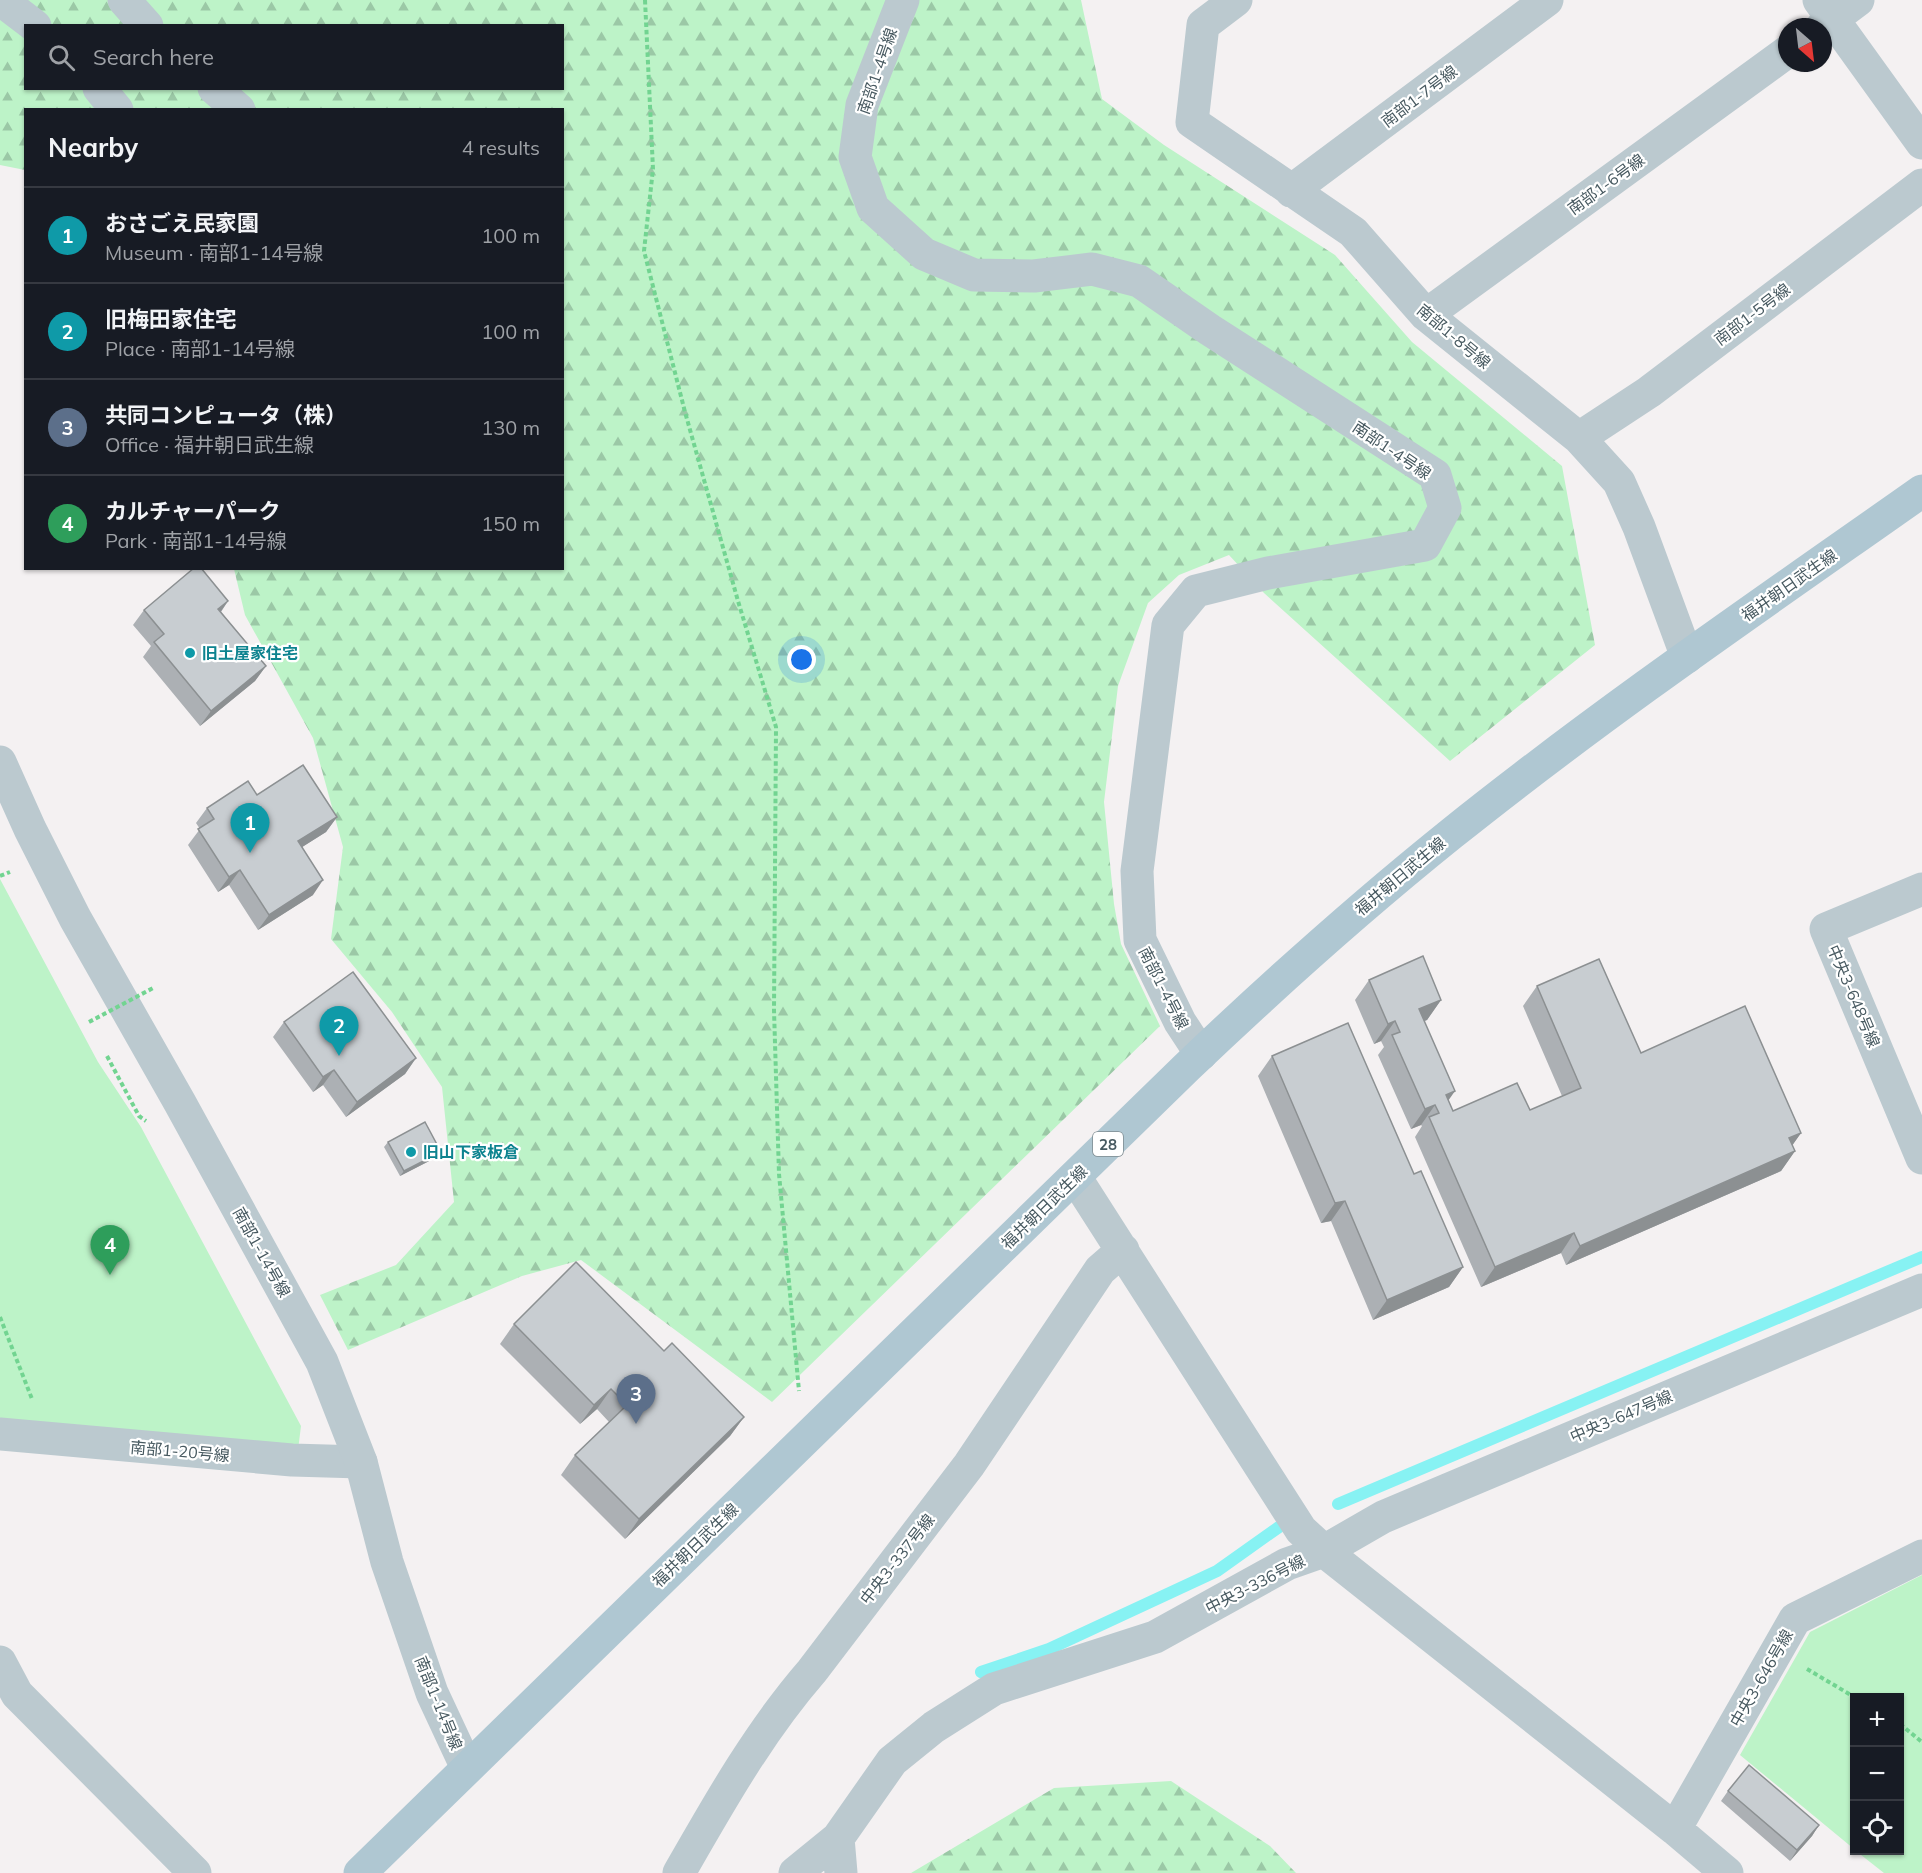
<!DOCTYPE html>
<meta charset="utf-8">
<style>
:root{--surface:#171b24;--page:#20242c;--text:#f1f3f6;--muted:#9ea1a6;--line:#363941;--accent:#0b9df4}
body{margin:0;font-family:Mulish,"Noto Sans JP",sans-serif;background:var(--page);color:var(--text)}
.controls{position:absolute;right:18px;bottom:18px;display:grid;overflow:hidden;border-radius:0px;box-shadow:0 2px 4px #0004}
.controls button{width:54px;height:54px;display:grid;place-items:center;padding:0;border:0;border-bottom:2px solid var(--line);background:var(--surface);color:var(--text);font:30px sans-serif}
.compass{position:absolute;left:1778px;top:18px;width:54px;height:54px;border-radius:50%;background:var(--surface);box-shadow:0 2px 4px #0004;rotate:152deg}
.you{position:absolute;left:802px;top:660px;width:21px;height:21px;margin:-15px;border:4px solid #fff;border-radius:50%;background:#1a73e8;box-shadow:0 0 0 9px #1a73e833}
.badge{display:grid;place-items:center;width:39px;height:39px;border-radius:50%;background:var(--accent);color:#fff;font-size:20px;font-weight:700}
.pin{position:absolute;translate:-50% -50px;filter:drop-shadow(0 2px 3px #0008)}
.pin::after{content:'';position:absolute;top:32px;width:21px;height:18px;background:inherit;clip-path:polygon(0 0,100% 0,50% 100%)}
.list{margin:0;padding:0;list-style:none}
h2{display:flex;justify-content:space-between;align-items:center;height:78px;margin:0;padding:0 24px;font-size:26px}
h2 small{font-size:20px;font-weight:400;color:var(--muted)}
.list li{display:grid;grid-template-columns:39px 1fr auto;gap:18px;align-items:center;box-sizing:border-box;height:96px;padding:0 24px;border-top:2px solid var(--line)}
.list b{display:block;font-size:22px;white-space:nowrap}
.list p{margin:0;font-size:20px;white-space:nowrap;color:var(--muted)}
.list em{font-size:20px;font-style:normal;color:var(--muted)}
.icon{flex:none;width:33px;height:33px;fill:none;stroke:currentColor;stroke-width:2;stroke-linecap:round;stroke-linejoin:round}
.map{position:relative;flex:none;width:1922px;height:1873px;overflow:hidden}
.search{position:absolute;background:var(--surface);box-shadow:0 2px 4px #0004;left:24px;top:24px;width:540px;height:66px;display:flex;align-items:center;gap:15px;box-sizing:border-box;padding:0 21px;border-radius:0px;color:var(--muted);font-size:22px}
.panel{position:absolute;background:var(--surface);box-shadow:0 2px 4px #0004;left:24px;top:108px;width:540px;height:462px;border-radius:0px}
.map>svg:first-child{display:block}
.forest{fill:url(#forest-firs);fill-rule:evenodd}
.park{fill:#bdf3c8}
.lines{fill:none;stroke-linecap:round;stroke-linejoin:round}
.stream{stroke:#87f2f3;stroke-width:12}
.path{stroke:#72d491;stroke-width:4;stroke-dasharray:4.5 3;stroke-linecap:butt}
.minor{stroke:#bbc9cf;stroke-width:33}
.tertiary{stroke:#bbc9cf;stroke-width:33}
.primary{stroke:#afc7d2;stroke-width:33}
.path-bridge{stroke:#72d491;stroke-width:4;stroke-dasharray:4.5 3;stroke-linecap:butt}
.wall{fill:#acb0b4}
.shaded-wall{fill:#8c9092}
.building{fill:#c8cdd1;stroke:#8c9092;stroke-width:1.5}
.culture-dot{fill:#0f9aa8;stroke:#fff;stroke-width:2}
.labels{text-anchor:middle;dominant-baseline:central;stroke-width:4.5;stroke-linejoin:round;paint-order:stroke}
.shield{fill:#fff;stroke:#7e8b90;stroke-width:1.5}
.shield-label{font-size:15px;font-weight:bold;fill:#475960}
.street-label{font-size:16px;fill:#475960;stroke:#fff}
.culture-label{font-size:16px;font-weight:bold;fill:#0d838f;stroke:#fff;text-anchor:start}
</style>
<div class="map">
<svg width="1922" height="1873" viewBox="0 0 1922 1873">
<defs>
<pattern id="forest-firs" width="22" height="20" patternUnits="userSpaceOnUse" patternTransform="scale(1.5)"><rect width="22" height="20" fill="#bdf3c8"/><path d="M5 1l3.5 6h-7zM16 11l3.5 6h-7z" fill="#9bc8a6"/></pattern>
</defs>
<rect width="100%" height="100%" fill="#f4f1f2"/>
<path class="forest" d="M0 0H1081L1102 99 1164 145 1335 255 1412 342 1562 466 1595 645 1450 761 1264 593 1229 555 1179 575 1148 603 1118 686 1104 802 1114 904 1121 944 1160 1026 772 1402 581 1260 522 1276 348 1350 320 1295 396 1265 454 1202 442 1087 392 1012 331 939 343 847 313 738 245 615 234 569 562 568V110H26L25 170 0 165ZM26 26H562V88H26Z
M1171 1781 1270 1846 1296 1873H911L1054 1788Z"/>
<path class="park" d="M0 879 98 1062 141 1127 301 1426 298 1450 0 1423Z
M1922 1575V1873H1884L1856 1851 1900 1850V1698H1854V1849L1740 1755 1810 1632Z"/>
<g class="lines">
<path class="stream" d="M1338 1504 1922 1257
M981 1672 1049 1649 1217 1571 1279 1527"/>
<path class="path" d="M645 0 653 169 644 251 685 412 738 601 776 727 774 1010 779 1174 799 1391
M0 876 10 872
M107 1056 139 1116 146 1121
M0 1317 32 1399
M1807 1669 1856 1698
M1900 1724 1922 1742"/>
<path class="minor" d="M1 0 35 26
M124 0 147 26
M903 0 862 105 855 157 873 208 924 254 974 275 1034 276 1092 269 1139 281 1210 330 1435 475 1445 508 1425 545 1268 573 1196 591 1168 625 1137 871 1140 940 1180 1022 1201 1054
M1236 0 1203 25 1192 122 1353 232 1426 315 1579 438 1619 482 1639 527 1687 657
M1819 0 1922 143
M1822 27 1858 0
M99 88 117 110
M214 88 239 110
M1291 191 1547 0
M1426 315 1787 52
M1579 438 1649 392 1922 185
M1922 889 1826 929 1922 1158
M1075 1177 1301 1530 1324 1551 1675 1829 1727 1873
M0 1434 292 1460 361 1462
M0 1662 17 1694 195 1873
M1675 1829 1795 1619 1922 1556
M838 1838 841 1873
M679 1873C719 1803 759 1732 812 1671L969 1465 1100 1270 1123 1250
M795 1873 838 1838 892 1761 934 1727 994 1689 1155 1637 1287 1564 1324 1551 1383 1517 1922 1290"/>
<path class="tertiary" d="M0 762 30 829 75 918 180 1103 322 1362 361 1462 387 1562 432 1693 467 1768"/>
<path class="primary" d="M360 1873 1187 1067C1272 986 1359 908 1451 834 1602 713 1763 603 1922 491"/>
<path class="path-bridge" d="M89 1022 155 987"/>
</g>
<path class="wall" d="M228 601 221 612 266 666 255 681 200 726 143 657 151 646 133 625 144 610Z
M257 795 337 817 326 832 302 847 313 895 258 930 229 885 218 892 188 845 200 829 196 823 207 808Z
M1369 980 1441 1000 1427 1020 1424 1021 1448 1101 1453 1111 1530 1110 1562 1096 1523 1006 1537 986 1641 1053 1801 1133 1792 1145 1795 1151 1781 1171 1566 1265 1561 1253 1481 1287 1415 1137 1422 1126 1421 1125 1411 1129 1378 1055 1384 1047 1381 1041 1374 1044 1355 1000Z
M284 1022 416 1058 405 1074 346 1117 323 1085 313 1092 273 1037Z
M1272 1056 1414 1174 1463 1267 1449 1287 1373 1320 1331 1221 1321 1223 1258 1076Z
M388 1142 441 1152 437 1157 400 1176 384 1147Z
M514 1324 664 1351 744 1417 730 1436 625 1539 561 1475 575 1455 609 1422 597 1409 580 1424 500 1344Z
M1728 1791 1819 1825 1812 1836 1790 1861 1721 1801Z"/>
<path class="shaded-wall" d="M228 601 217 617 218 609Z
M266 666 255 681 200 726 211 711Z
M337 817 326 832 288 856 298 841Z
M240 870 229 885 218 892 229 877Z
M323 880 313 895 258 930 269 915Z
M1441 1000 1427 1020 1405 1029 1419 1009Z
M1395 1021 1381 1041 1374 1044 1388 1024Z
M416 1058 405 1074 346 1117 357 1102Z
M334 1070 323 1085 313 1092 323 1077Z
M1455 1091 1441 1111 1446 1095Z
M1435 1105 1421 1125 1411 1129 1425 1109Z
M1801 1133 1787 1153 1789 1138Z
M1795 1151 1781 1171 1566 1265 1580 1246Z
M441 1152 437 1157 400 1176 404 1171Z
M1345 1201 1331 1221 1321 1223 1335 1203Z
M1574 1233 1561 1253 1481 1287 1495 1267Z
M1463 1267 1449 1287 1373 1320 1387 1300Z
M611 1389 597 1409 580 1424 594 1405Z
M744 1417 730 1436 625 1539 639 1519Z
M1819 1825 1812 1836 1790 1861 1797 1850Z"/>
<path class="building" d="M194 568H201L228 601 218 609 266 666 211 711 154 642 164 634 144 610Z
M303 765 337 817 298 841 323 880 269 915 240 870 229 877 198 829 214 819 207 808 248 781 257 795Z
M1423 956 1441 1000 1419 1009 1455 1091 1446 1095 1453 1111 1517 1083 1530 1110 1581 1088 1537 986 1599 959 1641 1053 1745 1006 1801 1133 1789 1138 1795 1151 1580 1246 1574 1233 1495 1267 1429 1117 1439 1113 1435 1105 1425 1109 1392 1035 1400 1032 1395 1021 1388 1024 1369 980Z
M353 972 416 1058 357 1102 334 1070 323 1077 284 1022Z
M1348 1023 1414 1174 1421 1171 1463 1267 1387 1300 1345 1201 1335 1203 1272 1056Z
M425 1122 441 1152 404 1171 388 1142Z
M576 1262 664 1351 672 1343 744 1417 639 1519 575 1455 627 1405 611 1389 594 1405 514 1324Z
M1749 1765 1819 1825 1797 1850 1728 1791Z"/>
<g class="culture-dot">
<circle cx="190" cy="653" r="6"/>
<circle cx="411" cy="1152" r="6"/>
</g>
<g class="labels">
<rect class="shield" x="1093" y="1132" width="30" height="24" rx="4.5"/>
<g class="shield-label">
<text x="1108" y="1144">28</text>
</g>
<g class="street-label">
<text transform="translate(877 71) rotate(-71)">南部1-4号線</text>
<text transform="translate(1419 96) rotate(-37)">南部1-7号線</text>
<text transform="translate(1606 184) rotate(-36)">南部1-6号線</text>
<text transform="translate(1752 314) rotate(-37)">南部1-5号線</text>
<text transform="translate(1454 336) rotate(40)">南部1-8号線</text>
<text transform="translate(1392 450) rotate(34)">南部1-4号線</text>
<text transform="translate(1789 585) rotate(-35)">福井朝日武生線</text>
<text transform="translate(1400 876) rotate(-40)">福井朝日武生線</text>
<text transform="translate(1164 988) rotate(63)">南部1-4号線</text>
<text transform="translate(1854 996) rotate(67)">中央3-648号線</text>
<text transform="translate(1044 1207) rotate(-44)">福井朝日武生線</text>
<text transform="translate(262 1252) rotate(61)">南部1-14号線</text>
<text transform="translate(1621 1416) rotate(-23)">中央3-647号線</text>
<text transform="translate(180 1451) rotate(5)">南部1-20号線</text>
<text transform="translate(695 1545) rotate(-44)">福井朝日武生線</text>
<text transform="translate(897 1559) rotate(-52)">中央3-337号線</text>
<text transform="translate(1255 1584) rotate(-27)">中央3-336号線</text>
<text transform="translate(1761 1678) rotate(-60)">中央3-646号線</text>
<text transform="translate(439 1703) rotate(68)">南部1-14号線</text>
</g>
<g class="culture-label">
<text x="202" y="653">旧土屋家住宅</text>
<text x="423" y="1152">旧山下家板倉</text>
</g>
</g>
</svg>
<div class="controls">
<button>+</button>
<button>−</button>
<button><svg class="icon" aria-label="locate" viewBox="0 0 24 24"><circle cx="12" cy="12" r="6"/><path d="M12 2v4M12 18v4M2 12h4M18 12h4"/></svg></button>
</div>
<svg class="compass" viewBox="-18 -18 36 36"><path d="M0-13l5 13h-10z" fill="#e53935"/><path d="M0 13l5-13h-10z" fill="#9ea1a6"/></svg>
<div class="you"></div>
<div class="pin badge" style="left:250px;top:853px;background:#0f9aa8">1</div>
<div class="pin badge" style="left:339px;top:1056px;background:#0f9aa8">2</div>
<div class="pin badge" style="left:636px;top:1424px;background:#5c6f8a">3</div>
<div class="pin badge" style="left:110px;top:1275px;background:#2e9e5b">4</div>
<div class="search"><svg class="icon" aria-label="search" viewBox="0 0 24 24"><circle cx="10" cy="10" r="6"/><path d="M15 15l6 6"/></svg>Search here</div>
<section class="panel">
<h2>Nearby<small>4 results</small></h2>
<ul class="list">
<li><span class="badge" style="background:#0f9aa8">1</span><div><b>おさごえ民家園</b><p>Museum · 南部1-14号線</p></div><em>100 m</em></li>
<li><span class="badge" style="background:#0f9aa8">2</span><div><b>旧梅田家住宅</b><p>Place · 南部1-14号線</p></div><em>100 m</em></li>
<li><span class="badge" style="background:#5c6f8a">3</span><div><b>共同コンピュータ（株）</b><p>Office · 福井朝日武生線</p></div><em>130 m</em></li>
<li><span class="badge" style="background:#2e9e5b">4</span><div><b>カルチャーパーク</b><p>Park · 南部1-14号線</p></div><em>150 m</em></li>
</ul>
</section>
</div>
